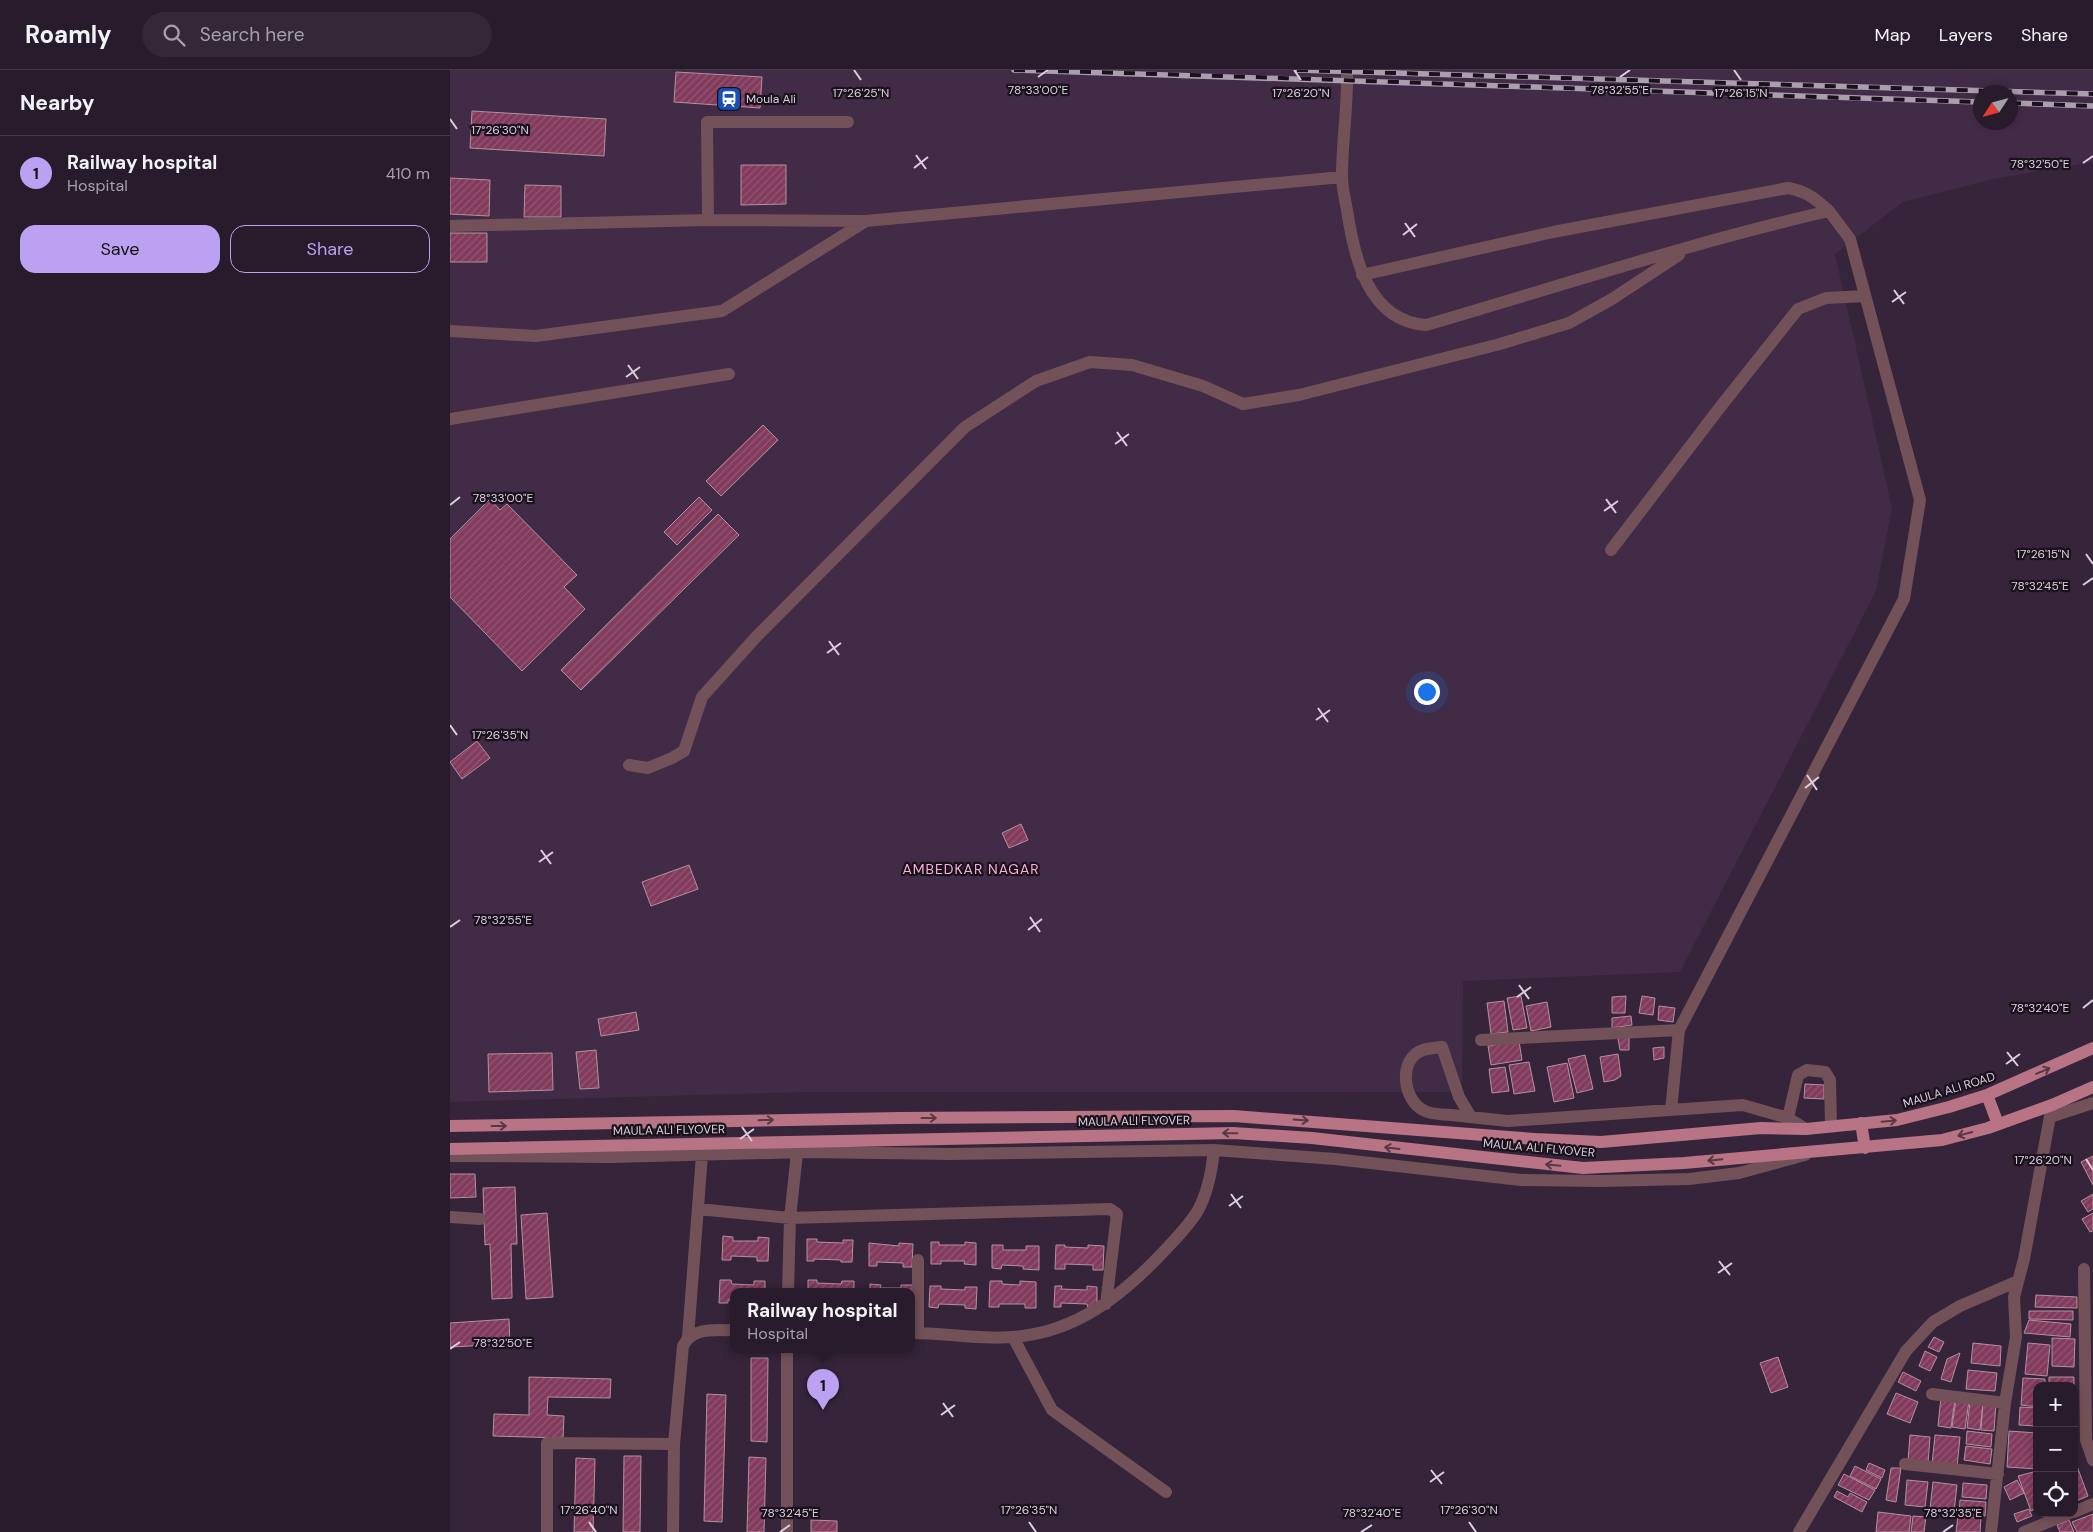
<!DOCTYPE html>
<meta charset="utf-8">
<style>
:root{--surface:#281b2c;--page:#342838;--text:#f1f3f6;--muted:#a5a1a9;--line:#443948;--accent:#bca0f2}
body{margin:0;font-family:"DM Sans",sans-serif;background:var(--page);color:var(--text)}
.controls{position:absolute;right:15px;bottom:15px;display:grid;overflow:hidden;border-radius:10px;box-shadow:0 2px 8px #0003}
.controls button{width:45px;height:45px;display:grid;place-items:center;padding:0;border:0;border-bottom:1px solid var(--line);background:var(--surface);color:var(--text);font:25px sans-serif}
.compass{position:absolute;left:1523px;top:15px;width:45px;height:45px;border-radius:50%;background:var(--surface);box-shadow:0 2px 8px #0003;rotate:234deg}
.you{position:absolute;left:976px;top:621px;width:18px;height:18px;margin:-12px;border:4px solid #fff;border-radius:50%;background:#1a73e8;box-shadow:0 0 0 8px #1a73e833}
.badge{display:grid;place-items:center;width:32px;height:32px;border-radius:50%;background:var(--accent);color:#111;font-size:16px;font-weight:700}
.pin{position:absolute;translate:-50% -41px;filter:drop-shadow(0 1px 2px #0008)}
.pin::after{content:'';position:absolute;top:26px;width:18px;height:15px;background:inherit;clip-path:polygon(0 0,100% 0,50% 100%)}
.popup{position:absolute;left:280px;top:1218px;width:185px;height:65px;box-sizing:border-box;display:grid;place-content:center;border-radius:10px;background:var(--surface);filter:drop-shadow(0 1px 4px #0005);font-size:16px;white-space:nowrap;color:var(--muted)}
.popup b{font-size:19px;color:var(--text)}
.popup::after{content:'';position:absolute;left:50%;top:100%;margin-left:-10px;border:10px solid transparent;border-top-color:var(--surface)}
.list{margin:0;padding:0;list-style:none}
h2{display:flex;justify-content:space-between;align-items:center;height:65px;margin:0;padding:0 20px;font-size:21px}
h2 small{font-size:16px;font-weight:400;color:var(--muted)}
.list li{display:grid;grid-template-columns:32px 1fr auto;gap:15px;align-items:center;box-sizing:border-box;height:75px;padding:0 20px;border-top:1px solid var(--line)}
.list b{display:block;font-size:19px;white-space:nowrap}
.list p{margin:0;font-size:16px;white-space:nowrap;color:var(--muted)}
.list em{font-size:16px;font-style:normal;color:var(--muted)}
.actions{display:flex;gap:10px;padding:15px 20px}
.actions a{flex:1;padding:11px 0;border:1px solid var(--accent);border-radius:15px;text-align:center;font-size:18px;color:var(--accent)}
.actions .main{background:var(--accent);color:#111}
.icon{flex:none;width:28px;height:28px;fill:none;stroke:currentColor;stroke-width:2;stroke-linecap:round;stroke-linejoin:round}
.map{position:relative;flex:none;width:1643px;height:1462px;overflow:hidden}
header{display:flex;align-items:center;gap:30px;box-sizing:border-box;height:70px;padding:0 25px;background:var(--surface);border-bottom:1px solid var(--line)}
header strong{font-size:24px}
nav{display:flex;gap:28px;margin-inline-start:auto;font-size:18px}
.search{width:350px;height:45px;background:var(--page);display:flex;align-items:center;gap:12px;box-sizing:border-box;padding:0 18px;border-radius:28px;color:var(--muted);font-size:19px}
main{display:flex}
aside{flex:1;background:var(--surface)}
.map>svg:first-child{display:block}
.built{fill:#422b47;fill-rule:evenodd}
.building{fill:url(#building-hatch);stroke:#b5919f}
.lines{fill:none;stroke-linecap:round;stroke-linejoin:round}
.minor{stroke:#735158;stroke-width:12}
.major{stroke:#b87384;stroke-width:12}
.rail-casing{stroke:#ac9eaf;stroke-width:5.5}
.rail{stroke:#19111b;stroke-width:4;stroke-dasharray:11;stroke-linecap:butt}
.oneway{stroke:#593845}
.ticks{fill:none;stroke:#dbcfde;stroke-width:2}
.labels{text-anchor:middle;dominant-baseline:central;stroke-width:4.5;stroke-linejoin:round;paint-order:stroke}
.poi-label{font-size:12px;fill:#dbcfde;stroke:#19111b;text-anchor:start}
.street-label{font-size:12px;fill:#dbcfde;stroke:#19111b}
.neighbourhood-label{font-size:14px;letter-spacing:1px;fill:#fcb0d5;stroke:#19111b}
.ticks-label{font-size:12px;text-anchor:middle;fill:#dbcfde;stroke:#19111b;stroke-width:4.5;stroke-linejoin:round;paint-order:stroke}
</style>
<header>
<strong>Roamly</strong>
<div class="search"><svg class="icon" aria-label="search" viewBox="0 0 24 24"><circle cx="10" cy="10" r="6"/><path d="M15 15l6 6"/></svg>Search here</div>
<nav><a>Map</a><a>Layers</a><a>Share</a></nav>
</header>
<main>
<aside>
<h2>Nearby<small></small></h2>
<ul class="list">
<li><span class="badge">1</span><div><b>Railway hospital</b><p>Hospital</p></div><em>410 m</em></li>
</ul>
<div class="actions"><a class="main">Save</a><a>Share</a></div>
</aside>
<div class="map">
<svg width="1643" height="1462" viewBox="0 0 1643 1462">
<defs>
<pattern id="building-hatch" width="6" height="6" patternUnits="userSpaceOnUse" patternTransform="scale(1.25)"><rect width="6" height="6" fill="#823b5c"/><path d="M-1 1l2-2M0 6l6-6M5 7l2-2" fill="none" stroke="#935673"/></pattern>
</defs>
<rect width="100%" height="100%" fill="#36243a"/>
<path class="built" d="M0 0H1643V92L1543 109 1453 132 1385 184 1442 438 1426 521 1230 902 1013 911 1012 1022H355L0 1032ZM1530 22H1560V52H1530Z"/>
<path class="building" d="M226 2 312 7 310 38 224 32Z
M22 41 156 49 154 86 20 78Z
M291 95H336V134L291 135Z
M0 108 40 110 39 146 0 144Z
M75 115 111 116V147H74Z
M0 163H37V192H0Z
M313 355 328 370 271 426 256 411Z
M249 427 262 440 227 475 214 462Z
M40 429 50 440 57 434 127 505 114 517 135 539 72 601 0 527V469Z
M268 444 289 465 131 620 111 600Z
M27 671 40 688 12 709 0 692Z
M571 754 578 770 559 778 552 763Z
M239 795 248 819 201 836 192 812Z
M1071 926 1077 958 1063 960 1057 928Z
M1176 926 1175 943H1162V927Z
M1192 926 1205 928 1203 945 1189 943Z
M1054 931 1058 962 1041 964 1037 933Z
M1097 932 1101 957 1081 961 1076 936Z
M1209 936 1225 938 1223 952 1208 950Z
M186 942 189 960 151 966 148 949Z
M1181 946 1182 955 1162 958V948Z
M1167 963H1179V980H1170Z
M1069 971 1072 990 1041 995 1038 976Z
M1214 977V988L1204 990 1203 978Z
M146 980 149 1018 130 1019 126 982Z
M102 983 103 1020 39 1022 38 984Z
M1168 984 1171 1006 1165 1010 1154 1012 1150 987Z
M1135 985 1143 1019 1127 1023 1118 989Z
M1079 992 1085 1021 1064 1024 1059 995Z
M1117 993 1124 1028 1104 1032 1097 997Z
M1055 997 1059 1021 1042 1023 1039 999Z
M1355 1014 1374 1015V1029L1354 1028Z
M1643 1086V1115L1631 1092Z
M0 1104H25L26 1127 0 1128Z
M65 1117 67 1174H61L62 1228 42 1229 40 1174 35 1175 33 1118Z
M1643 1124V1139L1638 1142 1631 1131Z
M97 1143 103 1227 76 1229 71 1145Z
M1643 1143V1161L1640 1162 1632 1149Z
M273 1166 283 1167V1171H308V1167L319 1168 318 1191H307V1187L281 1186V1190H272Z
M357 1169H367V1172L393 1173V1170H403L402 1192H391V1190L364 1189V1191H357Z
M481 1172H489V1175H515V1172L526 1173V1195L514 1194 515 1191H491V1194H481Z
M419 1173 449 1176V1173L463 1174 462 1197H453V1193L427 1192V1196H419Z
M542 1175H553V1180H576V1176H589V1200L573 1199V1196L552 1195 551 1199 542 1198Z
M606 1175H615V1177L638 1178V1175L654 1176 653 1200H643V1195L615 1194V1199H605Z
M270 1210H281L282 1214 304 1215V1211H315V1221H284V1230H278V1233H269Z
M358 1210H367V1213L391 1214 392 1211H404V1221H358Z
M540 1211H552V1214L570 1215V1211L586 1212V1238H575V1234H549V1237H539Z
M420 1214 431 1215 430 1218H451V1215H464L462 1237V1221H420Z
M480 1216H491V1219L515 1220V1217H527L526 1239 515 1238V1235L489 1234 488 1238 479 1237Z
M605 1216H612L611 1219 637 1220V1216L647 1217V1238H638L637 1234 611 1233V1237H604Z
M1586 1225 1627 1227V1238L1585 1237Z
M1579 1241H1623V1250L1579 1249Z
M59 1249 60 1274 0 1277V1253Z
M1579 1250 1621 1254 1620 1267 1574 1263Z
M1484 1267 1494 1272 1489 1282 1478 1277Z
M1602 1268 1625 1269 1624 1297 1602 1296Z
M1523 1273 1551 1276 1550 1296 1521 1293Z
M1578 1273 1600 1275 1597 1306 1575 1304Z
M1475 1281 1487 1287 1480 1301 1469 1296Z
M1510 1283 1501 1312 1491 1309 1497 1289Z
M1328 1287 1338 1317 1321 1323 1310 1293Z
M301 1288H318L317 1372 301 1371Z
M1518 1300 1547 1303 1545 1321 1516 1319Z
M1453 1302 1471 1311 1466 1321 1448 1312Z
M79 1307 161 1309 160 1328 98 1327 97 1345 114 1346 113 1368 43 1366 44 1344 79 1345Z
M1599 1307H1624V1316H1599Z
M1573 1308 1595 1309V1316H1587V1337L1571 1335Z
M1446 1323 1468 1332 1460 1353 1437 1344Z
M257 1324 276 1325 272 1452 254 1451Z
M1491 1327 1505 1329 1501 1358 1488 1356Z
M1506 1329 1519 1331 1515 1359 1502 1357Z
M1520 1332 1533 1333 1530 1360 1517 1358Z
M1533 1332 1546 1333 1544 1361 1531 1360Z
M1570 1337 1587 1338V1356L1569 1355Z
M1517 1361 1542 1364 1541 1377 1516 1374Z
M1559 1361 1587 1363V1399L1557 1397Z
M1460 1365 1480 1367 1478 1393 1458 1391Z
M1485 1365 1510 1367 1507 1397 1482 1394Z
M1516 1376 1542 1379 1540 1394 1514 1390Z
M174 1386H191L190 1462H173Z
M299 1387 316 1388 314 1462H297Z
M126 1388 145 1389 143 1462H124Z
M1419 1393 1435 1400 1432 1408 1416 1400Z
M1405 1396 1431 1409 1426 1419 1400 1406Z
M1627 1396 1638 1426 1624 1432V1398Z
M1441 1398H1451L1446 1432 1436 1430Z
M1587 1401V1438L1581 1441 1568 1406Z
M1394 1404 1425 1420 1419 1430 1388 1415Z
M1457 1410 1478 1412 1475 1437 1455 1435Z
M1567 1410 1574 1423 1560 1430 1554 1417Z
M1483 1412 1507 1415 1504 1442 1480 1439Z
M1513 1413 1537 1415 1536 1429 1512 1427Z
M1387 1421 1398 1427 1400 1423 1417 1432 1412 1442 1384 1427Z
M1510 1430 1536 1432 1535 1446 1509 1444Z
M1579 1439 1582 1446 1567 1452 1564 1444Z
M1428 1442 1461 1446 1459 1462H1426Z
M1643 1444V1462H1627L1622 1452Z
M1463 1446 1476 1447 1474 1462H1461Z
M1508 1446 1531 1448 1530 1462H1506Z
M361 1450 387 1451V1462H361Z
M1619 1450 1624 1462H1610L1607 1455Z"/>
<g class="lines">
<path class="minor" d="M897 0C898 36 892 71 892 106 892 118 895 129 897 140 904 187 918 251 976 255 1110 216 1243 172 1379 141L1400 169 1470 430 1454 529 1229 960 1221 1040
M258 150 257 52H398
M0 156 258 150 416 151 892 107
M912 205 1103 162 1338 118C1356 121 1366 129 1379 141
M0 261 86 266 272 241 416 151
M0 349 279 304
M1161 480 1271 336 1348 239 1376 228 1415 226
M179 695 198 698 222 688 234 681 252 627 306 567 515 357 586 311 640 292 682 295 753 316 793 334 849 325 1050 274 1119 253 1162 229 1229 185
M1031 970 1229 960
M1021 1047 1009 1027 992 977C986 978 979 978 973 980 947 989 953 1032 975 1041 983 1045 993 1044 1001 1045 1020 1047 1039 1049 1058 1051L1293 1035 1338 1048 1356 1059
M1600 1047 1643 1033
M1338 1048 1348 1005 1357 1000 1375 1002 1380 1010 1381 1056
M0 1086 161 1087 356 1082 501 1084 764 1080 885 1089 1071 1110 1150 1111 1239 1109 1289 1103 1355 1085
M248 1139 340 1148 660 1139 667 1144 656 1234
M0 1147 30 1149
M1634 1199 1636 1370 1643 1390
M338 1221 340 1148 347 1083
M462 1263C500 1263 541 1272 579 1265 636 1256 680 1218 718 1177 728 1166 739 1155 747 1142 757 1125 762 1099 764 1080
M468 1263V1190
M238 1267 252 1085
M563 1267 602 1340 716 1422
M1482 1324 1555 1333
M1455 1394 1548 1404
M1624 1442 1643 1434
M97 1462V1373L224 1374
M223 1462 224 1374 233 1276C243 1256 265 1261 284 1260
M337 1462V1279
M1349 1462 1456 1281 1483 1252 1510 1236 1568 1211
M1541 1462 1555 1333 1566 1267 1564 1227 1574 1189 1602 1035
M1574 1462 1620 1443"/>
<path class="major" d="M1537 1025 1548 1054
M1411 1053 1415 1078
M0 1056 450 1048 784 1046 1085 1069 1151 1072 1311 1058 1356 1059 1447 1050 1499 1037 1537 1025 1643 978
M0 1079 783 1063 862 1068 1133 1098 1234 1093 1492 1070 1538 1058 1602 1035 1643 1017"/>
<defs>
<path id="rail" d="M564 0C886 8 1208 23 1530 32
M847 0 1643 24
M1560 33 1643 36"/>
</defs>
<use href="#rail" class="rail-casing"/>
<use href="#rail" class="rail"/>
</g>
<defs><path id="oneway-shaft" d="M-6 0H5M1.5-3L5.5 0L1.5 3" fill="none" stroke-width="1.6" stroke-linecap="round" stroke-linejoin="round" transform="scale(1.25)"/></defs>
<g class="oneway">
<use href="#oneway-shaft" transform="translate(1593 1001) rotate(-23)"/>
<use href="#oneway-shaft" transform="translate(479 1048)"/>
<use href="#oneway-shaft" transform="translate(316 1050) rotate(-1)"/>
<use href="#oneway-shaft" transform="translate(851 1050) rotate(4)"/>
<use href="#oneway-shaft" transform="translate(1439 1051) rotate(-5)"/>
<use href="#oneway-shaft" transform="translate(49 1056)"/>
<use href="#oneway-shaft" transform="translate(780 1063) rotate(-179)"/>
<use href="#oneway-shaft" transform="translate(1515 1064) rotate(165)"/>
<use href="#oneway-shaft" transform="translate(942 1078) rotate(-173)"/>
<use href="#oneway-shaft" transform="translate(1265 1090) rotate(174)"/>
<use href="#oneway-shaft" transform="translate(1103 1095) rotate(-175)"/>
</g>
<path class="ticks" d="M404 0 411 10M844 0 851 10M1284 0 1291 10M588 7 598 0M1170 7 1180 0M0 49 7 59M466 85 476 99M1633 93 1643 86M464 98 478 87M955 153 965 167M953 165 967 154M1444 220 1454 234M1442 232 1456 222M178 295 188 309M176 307 190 297M667 362 677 376M665 374 679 364M1156 429 1166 443M0 435 10 427M1154 441 1168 431M1636 484 1643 494M1633 515 1643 508M379 571 389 585M377 583 391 573M868 638 878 652M866 650 880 640M0 655 7 665M1357 705 1367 720M1355 718 1369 707M91 780 101 794M89 792 103 782M580 847 590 862M0 857 10 850M578 860 592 849M1069 915 1079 929M1067 927 1081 917M1633 938 1643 930M1557 982 1568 996M1556 994 1570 984M292 1057 302 1071M290 1069 304 1059M1636 1089 1643 1100M781 1124 791 1138M779 1136 793 1126M1269 1191 1280 1205M1268 1203 1282 1193M0 1279 10 1272M493 1333 503 1347M491 1345 505 1335M981 1400 992 1414M980 1412 994 1402M139 1452 146 1462M579 1452 586 1462M1019 1452 1026 1462M330 1462 340 1455M911 1462 922 1455M1493 1462 1503 1455"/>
<defs>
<symbol id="station-square" viewBox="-11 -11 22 22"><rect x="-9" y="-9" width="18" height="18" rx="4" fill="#1a4fb4" stroke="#19111b"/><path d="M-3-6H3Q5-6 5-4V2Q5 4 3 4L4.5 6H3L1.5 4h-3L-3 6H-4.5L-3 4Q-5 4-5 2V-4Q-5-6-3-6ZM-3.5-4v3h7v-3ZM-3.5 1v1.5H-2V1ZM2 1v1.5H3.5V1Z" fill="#fff"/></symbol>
</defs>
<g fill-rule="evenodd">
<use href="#station-square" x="265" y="15" width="28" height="28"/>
</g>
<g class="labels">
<g class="poi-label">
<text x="296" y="29">Moula Ali</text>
</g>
<g class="street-label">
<text transform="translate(1499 1020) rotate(-17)">MAULA ALI ROAD</text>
<text transform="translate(684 1051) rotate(-1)">MAULA ALI FLYOVER</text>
<text transform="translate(219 1060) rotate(-1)">MAULA ALI FLYOVER</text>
<text transform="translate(1089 1078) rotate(5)">MAULA ALI FLYOVER</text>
</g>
<g class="neighbourhood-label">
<text x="521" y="799">AMBEDKAR NAGAR</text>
</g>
</g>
<g class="ticks-label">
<text x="588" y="24">78°33'00"E</text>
<text x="1170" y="24">78°32'55"E</text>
<text x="411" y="27">17°26'25"N</text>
<text x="851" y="27">17°26'20"N</text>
<text x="1291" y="27">17°26'15"N</text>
<text x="50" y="64">17°26'30"N</text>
<text x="1590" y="98">78°32'50"E</text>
<text x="53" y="432">78°33'00"E</text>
<text x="1593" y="488">17°26'15"N</text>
<text x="1590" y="520">78°32'45"E</text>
<text x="50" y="669">17°26'35"N</text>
<text x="53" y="854">78°32'55"E</text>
<text x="1590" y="942">78°32'40"E</text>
<text x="1593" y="1094">17°26'20"N</text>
<text x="53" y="1277">78°32'50"E</text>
<text x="139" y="1444">17°26'40"N</text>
<text x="579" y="1444">17°26'35"N</text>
<text x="1019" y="1444">17°26'30"N</text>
<text x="340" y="1447">78°32'45"E</text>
<text x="922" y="1447">78°32'40"E</text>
<text x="1503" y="1447">78°32'35"E</text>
</g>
</svg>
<div class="controls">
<button>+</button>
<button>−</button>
<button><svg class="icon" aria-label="locate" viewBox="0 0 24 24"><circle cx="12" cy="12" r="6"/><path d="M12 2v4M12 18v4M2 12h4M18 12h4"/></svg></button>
</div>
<svg class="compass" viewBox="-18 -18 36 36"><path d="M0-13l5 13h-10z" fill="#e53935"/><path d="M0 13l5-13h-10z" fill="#a5a1a9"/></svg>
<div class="you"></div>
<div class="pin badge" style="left:373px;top:1340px">1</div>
<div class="popup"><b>Railway hospital</b>Hospital</div>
</div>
</main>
